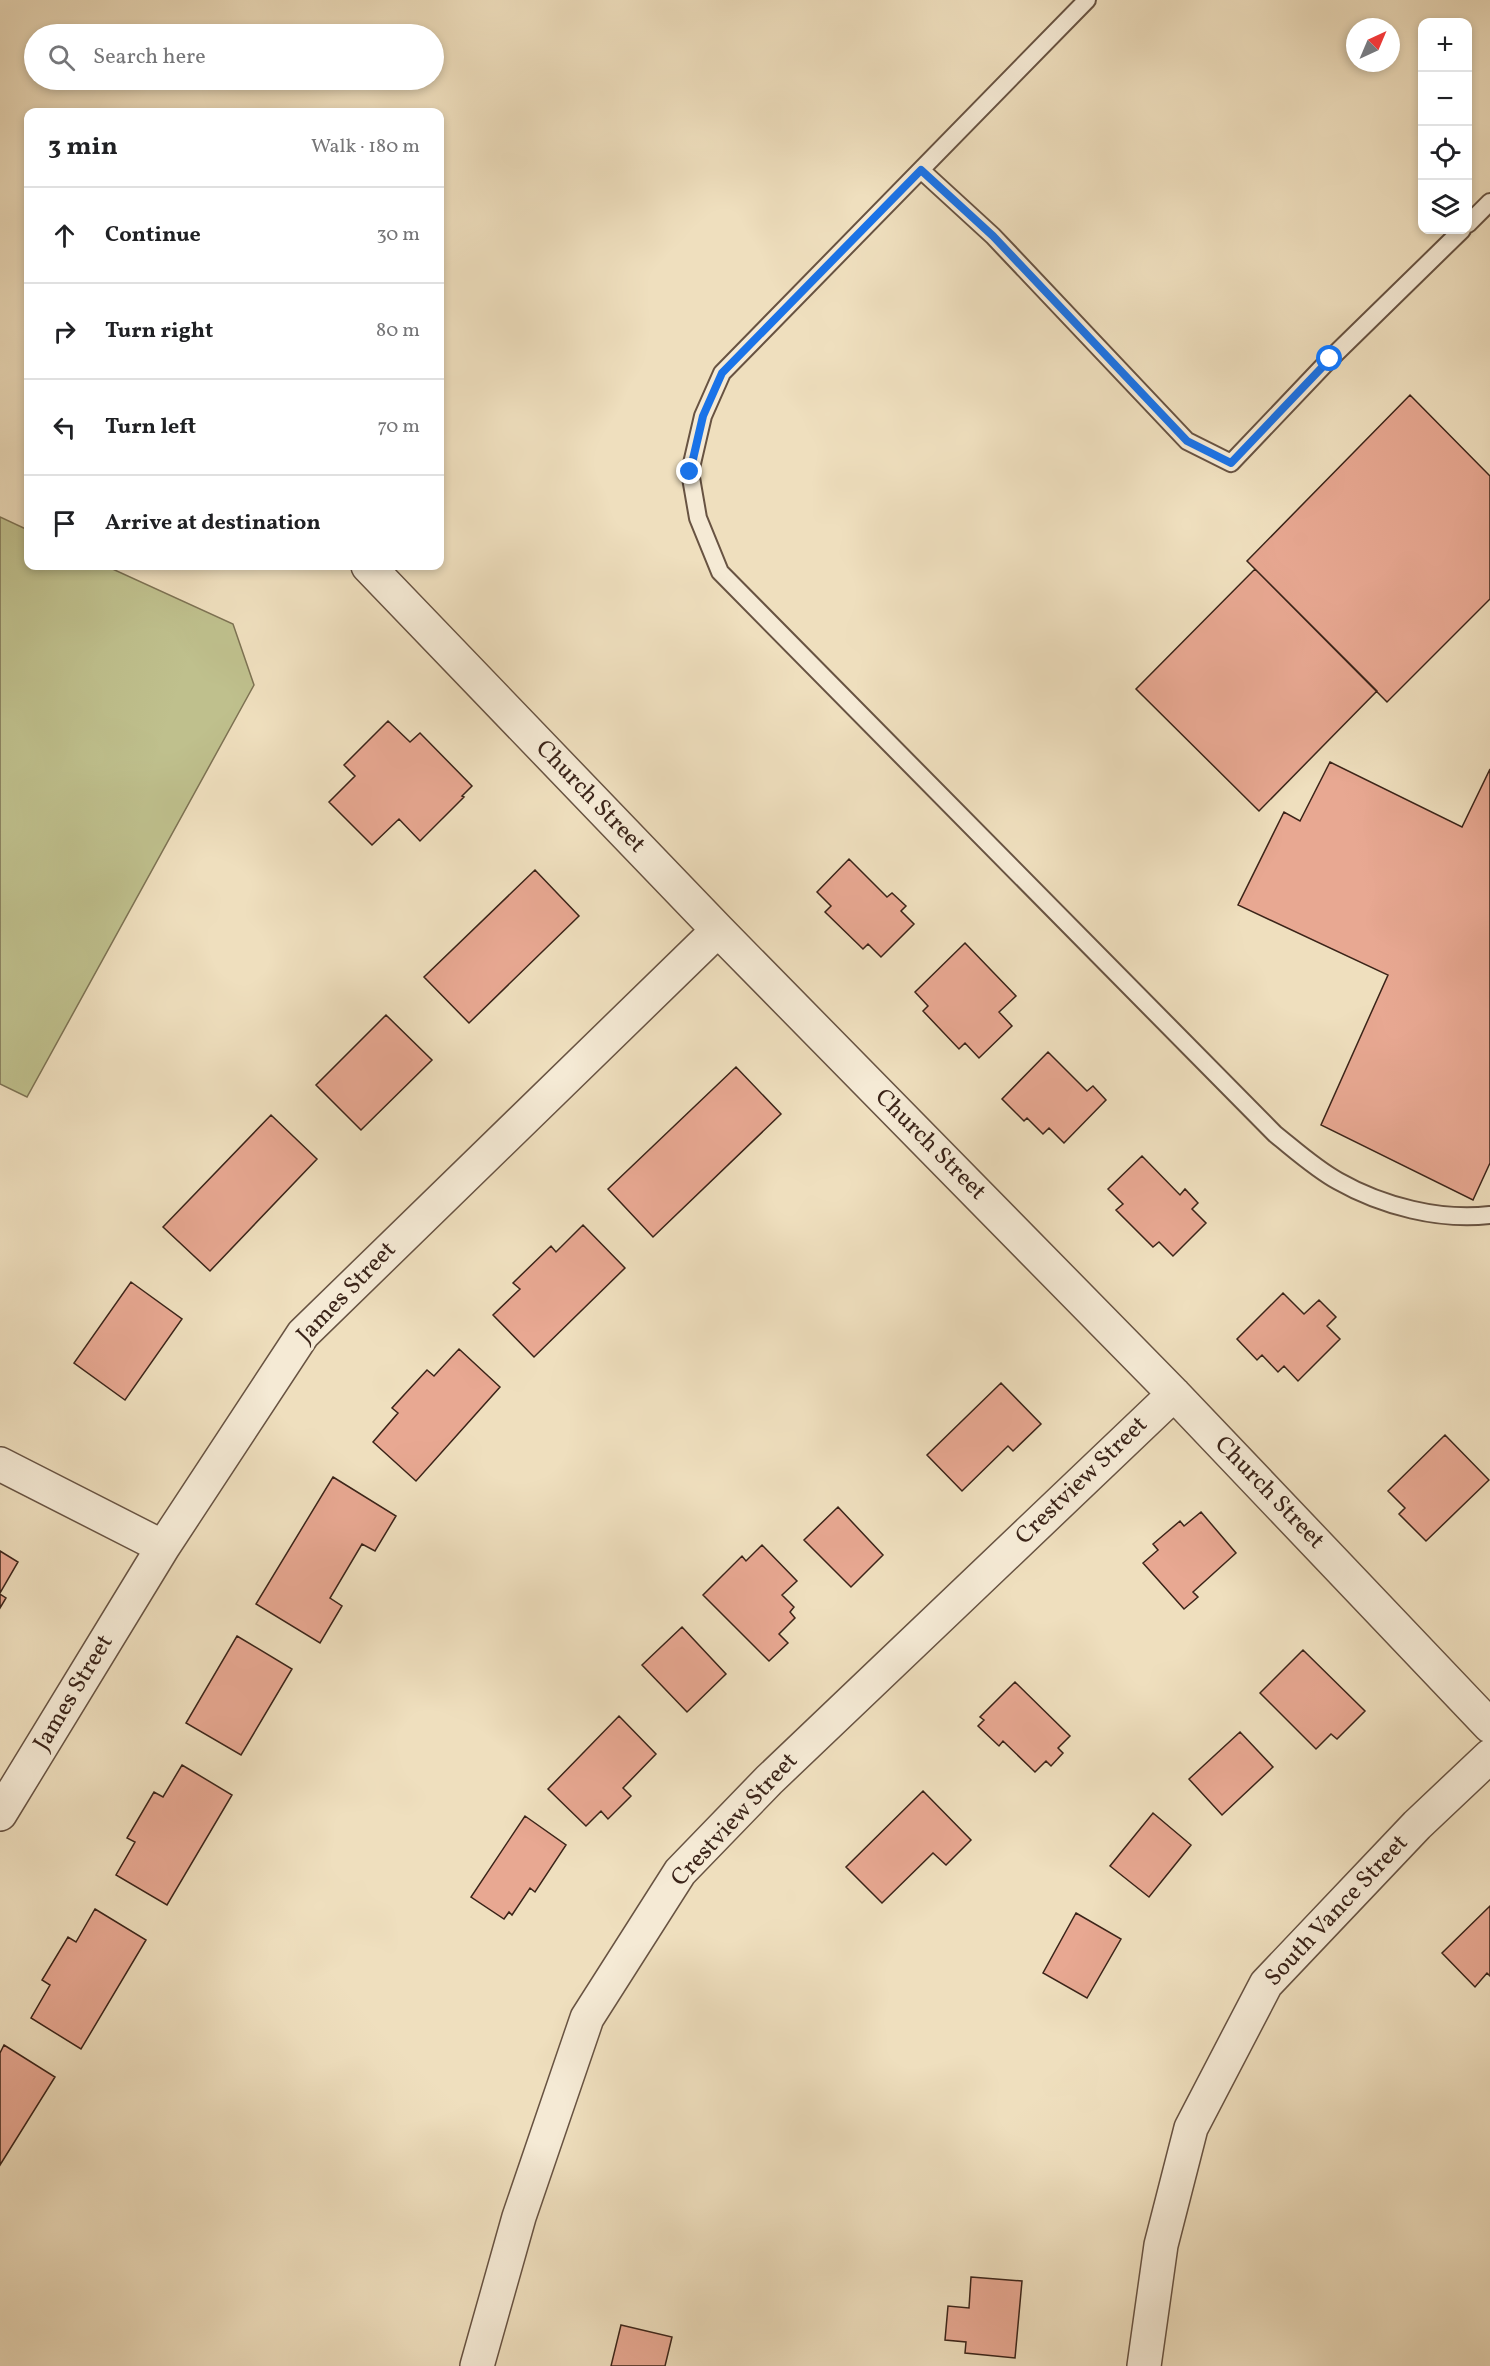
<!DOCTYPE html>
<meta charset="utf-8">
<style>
:root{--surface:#fff;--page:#f6f6f6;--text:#202124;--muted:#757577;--line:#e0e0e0}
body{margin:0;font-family:Vollkorn,serif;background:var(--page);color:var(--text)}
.controls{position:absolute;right:18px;top:18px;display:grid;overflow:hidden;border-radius:12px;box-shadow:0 3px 9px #0003}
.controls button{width:54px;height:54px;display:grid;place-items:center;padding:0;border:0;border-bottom:2px solid var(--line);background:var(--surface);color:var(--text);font:30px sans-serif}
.compass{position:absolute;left:1346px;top:18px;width:54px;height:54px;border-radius:50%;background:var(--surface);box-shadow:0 3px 9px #0003;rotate:44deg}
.stop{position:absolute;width:18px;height:18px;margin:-14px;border:4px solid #1a73e8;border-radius:50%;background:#fff}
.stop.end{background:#1a73e8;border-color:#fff;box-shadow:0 2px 6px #0008}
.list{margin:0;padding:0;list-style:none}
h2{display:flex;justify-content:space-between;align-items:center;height:78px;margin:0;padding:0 24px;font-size:26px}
h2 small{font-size:20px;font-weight:400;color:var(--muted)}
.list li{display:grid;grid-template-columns:39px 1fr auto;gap:18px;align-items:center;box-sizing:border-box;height:96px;padding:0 24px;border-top:2px solid var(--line)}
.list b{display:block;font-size:22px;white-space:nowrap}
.list em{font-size:20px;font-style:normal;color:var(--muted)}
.icon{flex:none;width:33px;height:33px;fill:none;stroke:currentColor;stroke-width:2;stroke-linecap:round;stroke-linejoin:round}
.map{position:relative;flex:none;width:1490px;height:2366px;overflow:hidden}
.search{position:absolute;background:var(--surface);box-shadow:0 3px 9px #0003;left:24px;top:24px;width:420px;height:66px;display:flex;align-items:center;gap:15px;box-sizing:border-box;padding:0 21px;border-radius:33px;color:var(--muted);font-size:22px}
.panel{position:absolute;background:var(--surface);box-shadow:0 3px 9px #0003;left:24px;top:108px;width:420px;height:462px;border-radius:12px}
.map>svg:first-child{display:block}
.green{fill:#bfc08d;stroke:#7d7253;stroke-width:1.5}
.building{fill:#e8a892;stroke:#3b2419;stroke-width:1.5}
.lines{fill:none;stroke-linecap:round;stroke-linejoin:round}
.service-casing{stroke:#685342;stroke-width:20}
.minor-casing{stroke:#685342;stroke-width:36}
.service{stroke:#f5ead5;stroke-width:16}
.minor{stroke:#f5ead5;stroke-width:33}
.route{stroke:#1a73e8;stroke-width:8}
.labels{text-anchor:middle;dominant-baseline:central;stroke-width:6;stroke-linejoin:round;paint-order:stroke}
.street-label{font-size:24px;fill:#3b2419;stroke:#f5ead5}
</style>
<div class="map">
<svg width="1490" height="2366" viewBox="0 0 1490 2366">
<rect width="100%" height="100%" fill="#efdfbe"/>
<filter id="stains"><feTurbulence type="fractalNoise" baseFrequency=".00333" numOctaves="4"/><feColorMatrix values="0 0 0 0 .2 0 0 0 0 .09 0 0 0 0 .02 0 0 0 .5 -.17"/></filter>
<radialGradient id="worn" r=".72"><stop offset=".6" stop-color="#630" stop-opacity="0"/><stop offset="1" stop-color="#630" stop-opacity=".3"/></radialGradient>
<path class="green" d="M0 517 28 530V566H106L233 624 254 685 27 1097 0 1084Z"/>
<path class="building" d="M1410 395 1490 476V599L1387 702 1247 561Z
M1255 569 1377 691 1259 811 1136 689Z
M388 721 410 742 420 733 472 786 462 796 464 797 420 841 399 819 372 845 329 802 355 776 344 765Z
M1330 762 1462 827 1490 769V1163L1473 1200 1321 1125 1388 975 1238 905 1284 812 1300 821Z
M849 859 887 897 892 893 906 906 901 911 914 924 881 957 868 944 863 949 825 912 831 906 817 892Z
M535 870 579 916 469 1023 424 977Z
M965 943 1016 996 999 1012 1012 1026 979 1058 965 1043 959 1049 923 1011 928 1006 915 992Z
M386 1015 432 1060 361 1130 316 1085Z
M1048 1052 1087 1091 1093 1086 1106 1100 1064 1143 1049 1128 1043 1134 1027 1118 1024 1121 1002 1099Z
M736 1067 781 1114 653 1237 608 1189Z
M271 1115 317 1159 210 1271 163 1227Z
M1142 1156 1180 1195 1185 1189 1198 1203 1192 1209 1206 1223 1173 1256 1159 1242 1153 1247 1116 1210 1123 1204 1108 1189Z
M583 1225 625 1268 534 1357 493 1315 520 1289 513 1283 551 1246 556 1252Z
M131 1282 182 1319 125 1400 74 1363Z
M1283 1293 1304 1314 1319 1300 1336 1317 1327 1326 1340 1339 1298 1381 1284 1366 1278 1372 1262 1355 1257 1360 1237 1339Z
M459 1349 500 1387 416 1481 373 1442 398 1413 392 1408 427 1370 434 1376Z
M1001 1383 1041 1424 1013 1451 1008 1446 962 1491 927 1455Z
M1445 1435 1489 1480 1426 1541 1399 1514 1405 1508 1388 1491Z
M333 1477 396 1516 375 1551 362 1544 330 1598 342 1606 320 1643 256 1604Z
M838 1507 883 1555 851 1587 804 1540Z
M1201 1512 1236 1553 1193 1592 1198 1597 1184 1609 1143 1563 1158 1550 1153 1544 1180 1521 1184 1526Z
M762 1545 797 1581 782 1595 794 1607 790 1612 795 1618 779 1634 788 1643 769 1661 703 1595 742 1556 746 1561Z
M0 1551 18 1562 0 1593Z
M0 1594 6 1598 0 1608Z
M682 1627 726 1674 687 1712 642 1665Z
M237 1636 292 1669 241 1755 186 1723Z
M1303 1650 1365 1711 1337 1739 1331 1734 1316 1749 1260 1693Z
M1015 1682 1070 1736 1058 1748 1063 1753 1051 1766 1046 1761 1035 1772 1003 1741 999 1746 978 1726 984 1720 980 1717Z
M619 1716 656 1754 623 1788 631 1796 608 1819 601 1811 586 1826 548 1789Z
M1240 1732 1273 1767 1222 1815 1189 1779Z
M182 1765 232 1795 167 1905 116 1875 135 1842 127 1838 154 1792 163 1797Z
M923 1791 971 1840 946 1865 933 1853 882 1903 846 1867Z
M1153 1813 1191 1845 1149 1897 1110 1866Z
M525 1816 566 1845 535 1892 530 1888 512 1915 509 1912 504 1919 471 1897Z
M1490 1906V1976L1487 1973 1475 1987 1442 1953Z
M95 1909 146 1940 81 2049 31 2018 50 1985 42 1980 68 1937 76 1942Z
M1076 1913 1121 1939 1087 1998 1043 1973Z
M4 2045 55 2077 0 2165V2053Z
M971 2277 1022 2281 1015 2358 965 2353 966 2342 945 2340 948 2306 969 2308Z
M621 2325 672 2337 665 2366H611Z"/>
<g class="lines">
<defs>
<path id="service" d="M1087 0 722 373 703 416 690 472 698 518 720 572 1275 1134C1295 1150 1316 1169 1338 1181 1382 1206 1440 1221 1490 1215
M921 170 993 236 1187 441 1231 463 1330 359 1462 230
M1468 224 1490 202"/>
<path id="minor" d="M368 566 718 930 1174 1394 1490 1726
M0 1464 163 1547
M0 1814 163 1547 303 1334 718 930
M477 2366 519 2217 587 2018 680 1872 769 1780 1174 1394
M1144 2366 1161 2245 1191 2128 1266 1984 1417 1825 1490 1756"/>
</defs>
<use href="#service" class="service-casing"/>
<use href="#minor" class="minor-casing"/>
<use href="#service" class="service"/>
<use href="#minor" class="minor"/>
</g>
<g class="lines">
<path class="route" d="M690 472 703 416 722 373 921 170 993 236 1187 441 1231 463 1330 359"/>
</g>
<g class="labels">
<g class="street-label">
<text transform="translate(590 797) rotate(46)">Church Street</text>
<text transform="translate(930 1145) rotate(45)">Church Street</text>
<text transform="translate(347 1293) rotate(-46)">James Street</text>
<text transform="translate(1082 1481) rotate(-44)">Crestview Street</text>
<text transform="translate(1269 1493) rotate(46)">Church Street</text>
<text transform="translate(74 1693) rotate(-59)">James Street</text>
<text transform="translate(735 1820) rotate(-47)">Crestview Street</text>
<text transform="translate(1337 1911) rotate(-47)">South Vance Street</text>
</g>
</g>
<rect width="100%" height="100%" filter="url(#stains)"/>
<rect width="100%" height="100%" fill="url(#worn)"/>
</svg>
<div class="controls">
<button>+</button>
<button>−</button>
<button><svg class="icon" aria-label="locate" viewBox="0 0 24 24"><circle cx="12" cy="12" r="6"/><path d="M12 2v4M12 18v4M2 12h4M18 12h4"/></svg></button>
<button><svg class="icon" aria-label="layers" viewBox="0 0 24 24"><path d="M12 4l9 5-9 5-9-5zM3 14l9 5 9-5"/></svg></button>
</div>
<svg class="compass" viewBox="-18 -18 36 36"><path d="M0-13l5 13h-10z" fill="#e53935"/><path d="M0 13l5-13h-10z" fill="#757577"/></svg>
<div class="stop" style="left:1330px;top:359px"></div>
<div class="stop end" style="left:690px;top:472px"></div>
<div class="search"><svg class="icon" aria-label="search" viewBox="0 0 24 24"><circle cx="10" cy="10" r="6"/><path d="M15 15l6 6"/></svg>Search here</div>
<section class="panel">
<h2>3 min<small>Walk · 180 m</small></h2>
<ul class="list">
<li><svg class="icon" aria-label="ahead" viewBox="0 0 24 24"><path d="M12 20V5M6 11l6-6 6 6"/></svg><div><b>Continue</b></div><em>30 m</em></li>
<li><svg class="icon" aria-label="right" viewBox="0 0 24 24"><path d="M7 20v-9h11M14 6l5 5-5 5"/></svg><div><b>Turn right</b></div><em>80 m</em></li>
<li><svg class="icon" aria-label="left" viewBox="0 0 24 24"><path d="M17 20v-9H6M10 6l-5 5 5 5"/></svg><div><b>Turn left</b></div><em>70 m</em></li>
<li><svg class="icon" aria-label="arrive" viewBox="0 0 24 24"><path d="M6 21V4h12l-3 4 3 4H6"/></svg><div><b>Arrive at destination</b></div></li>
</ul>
</section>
</div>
